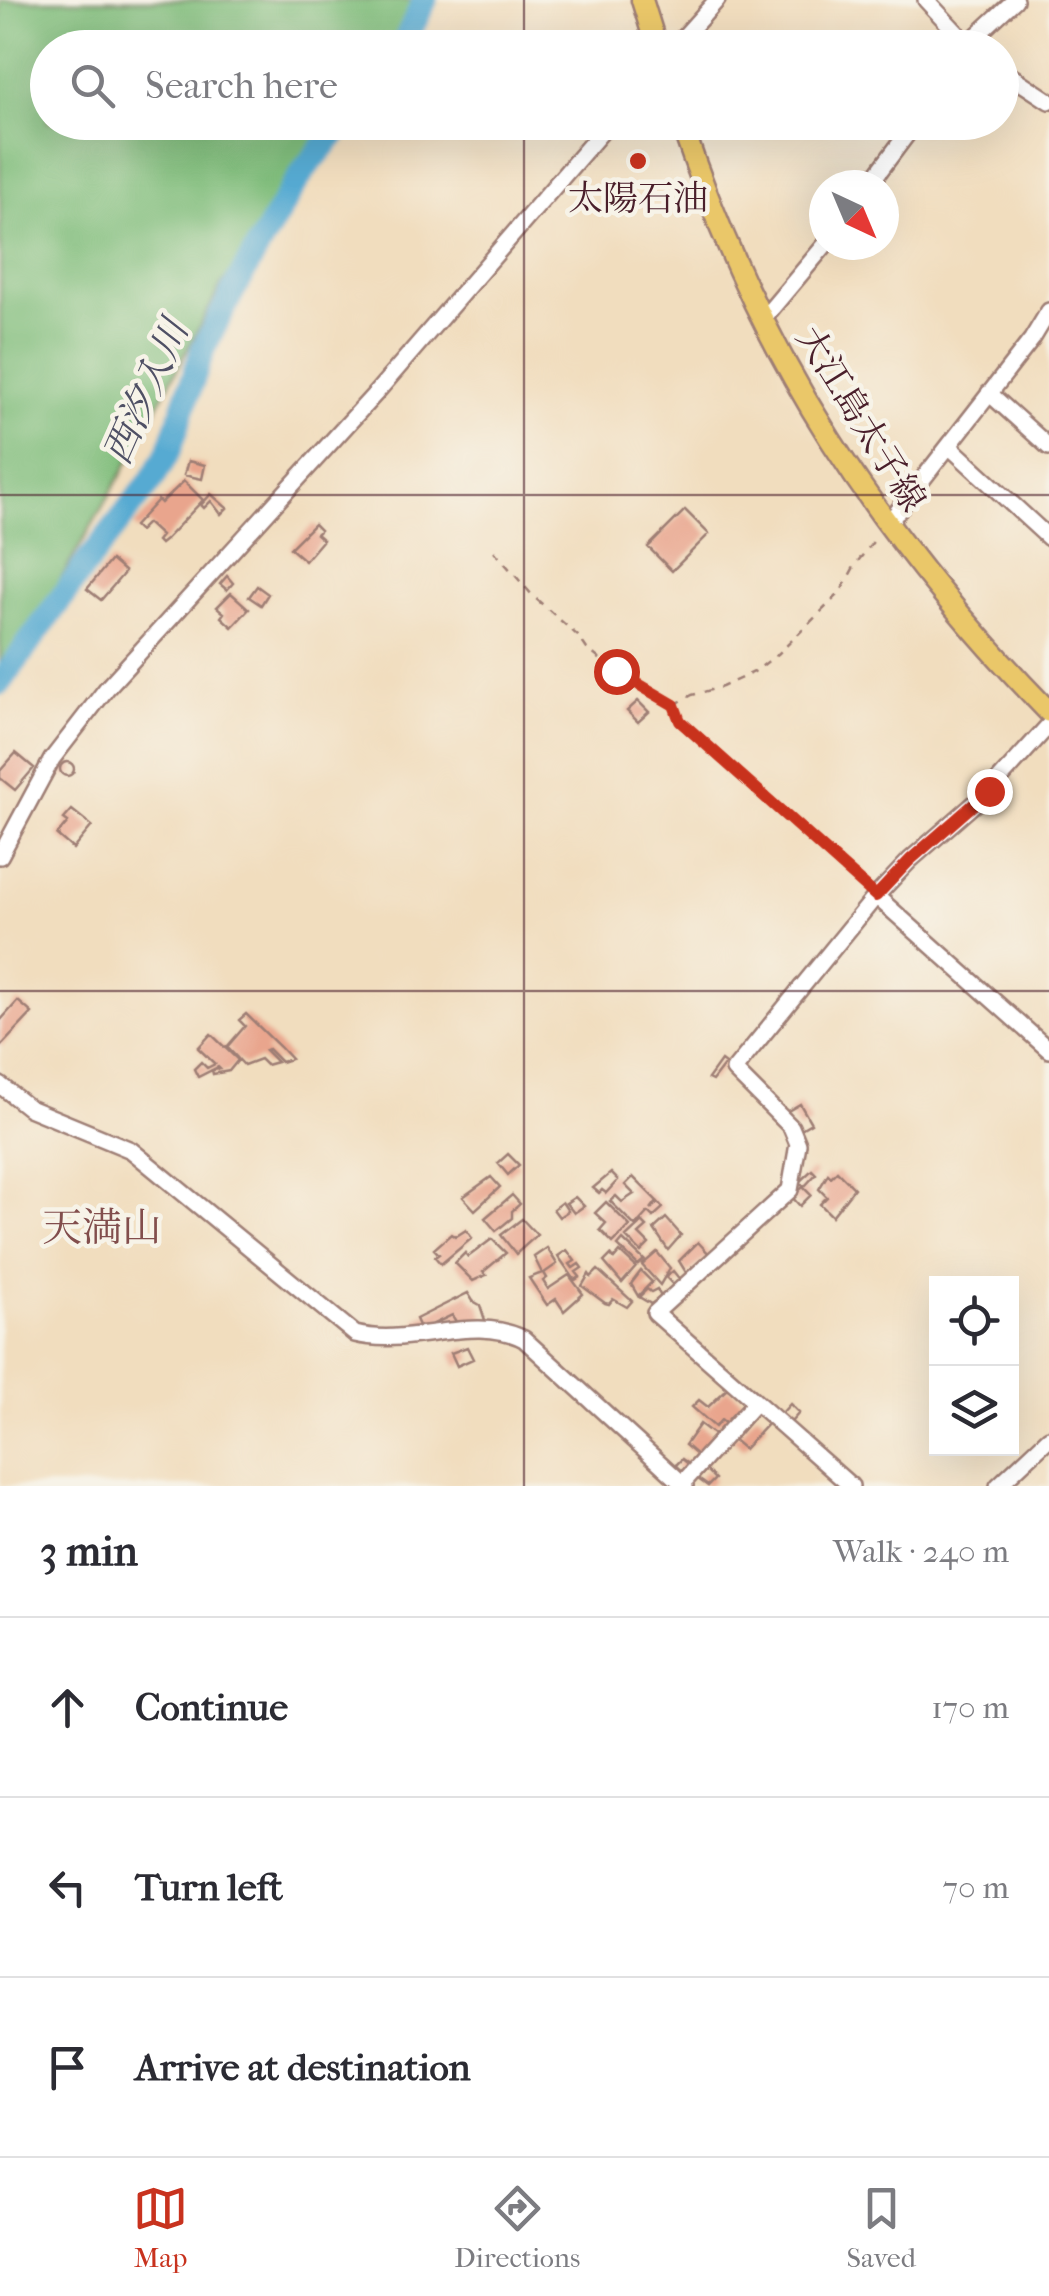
<!DOCTYPE html>
<meta charset="utf-8">
<style>
:root{--surface:#fff;--page:#f2f2f3;--text:#2b2b33;--muted:#7c7c81;--line:#e1e1e2;--accent:#c8321e}
body{margin:0;font-family:"IM FELL French Canon","Noto Serif JP",serif;background:var(--page);color:var(--text)}
.controls{position:absolute;right:30px;bottom:30px;display:grid;overflow:hidden;border-radius:0px;box-shadow:0 10px 40px #0002}
.controls button{width:90px;height:90px;display:grid;place-items:center;padding:0;border:0;border-bottom:2px solid var(--line);background:var(--surface);color:var(--text);font:50px sans-serif}
.compass{position:absolute;left:809px;top:170px;width:90px;height:90px;border-radius:50%;background:var(--surface);box-shadow:0 10px 40px #0002;rotate:136deg}
.stop{position:absolute;width:30px;height:30px;margin:-22px;border:8px solid #c8321e;border-radius:50%;background:#fff}
.stop.end{background:#c8321e;border-color:#fff;box-shadow:0 2px 10px #0008}
.list{margin:0;padding:0;list-style:none}
h2{display:flex;justify-content:space-between;align-items:center;height:130px;margin:0;padding:0 40px;font-size:42px}
h2 small{font-size:32px;font-weight:400;color:var(--muted)}
.list li{display:grid;grid-template-columns:65px 1fr auto;gap:30px;align-items:center;box-sizing:border-box;height:180px;padding:0 40px;border-top:2px solid var(--line)}
.list b{display:block;font-size:38px;white-space:nowrap}
.list em{font-size:32px;font-style:normal;color:var(--muted)}
.icon{flex:none;width:55px;height:55px;fill:none;stroke:currentColor;stroke-width:2;stroke-linecap:round;stroke-linejoin:round}
.map{position:relative;flex:none;width:1049px;height:1486px;overflow:hidden}
.search{position:absolute;background:var(--surface);box-shadow:0 10px 40px #0002;left:30px;right:30px;top:30px;height:110px;display:flex;align-items:center;gap:25px;box-sizing:border-box;padding:0 35px;border-radius:55px;color:var(--muted);font-size:38px}
.sheet{height:670px;background:var(--surface)}
nav{display:flex;justify-content:space-around;align-items:center;box-sizing:border-box;height:140px;border-top:2px solid var(--line);background:var(--surface);font-size:28px;color:var(--muted)}
nav a{display:grid;justify-items:center;gap:5px}
nav .on{color:var(--accent)}
.map>svg:first-child{display:block}
.forest{fill:#80bd7c;stroke:#656e54;stroke-width:2.5}
.lines{fill:none;stroke-linecap:round;stroke-linejoin:round}
.river{stroke:#57aad2;stroke-width:25}
.building{fill:#e9a58d}
.minor-casing{stroke:#9e7e74;stroke-width:20}
.major-casing{stroke:#9e7e74;stroke-width:25}
.path{stroke:#9e7e74;stroke-width:2.5;stroke-dasharray:8 8;stroke-linecap:butt}
.minor{stroke:#fff;stroke-width:15}
.major{stroke:#eac769;stroke-width:20}
.route{stroke:#c8321e;stroke-width:12}
.grid{fill:none;stroke:#4a1f2b;stroke-width:2.5;stroke-opacity:0.55}
.poi-dot{fill:#c8321e;stroke:#f7f3e8;stroke-width:4}
.labels{text-anchor:middle;dominant-baseline:central;stroke-width:9;stroke-linejoin:round;paint-order:stroke}
.poi-label{font-size:35px;fill:#4a1f2b;stroke:#f7f3e8}
.street-label{font-size:35px;fill:#4a1f2b;stroke:#f7f3e8}
.water-label{font-size:38px;font-style:italic;fill:#4f5065;stroke:#f7f3e8}
.quarter-label{font-size:40px;fill:#824e4d;stroke:#f7f3e8}
</style>
<div class="map">
<svg width="1049" height="1486" viewBox="0 0 1049 1486">
<rect width="100%" height="100%" fill="#f7f3e8"/>
<filter id="ink" filterUnits="userSpaceOnUse"><feTurbulence type="fractalNoise" baseFrequency=".01" numOctaves="2"/><feDisplacementMap in="SourceGraphic" scale="20" xChannelSelector="R" yChannelSelector="G"/><feConvolveMatrix kernelMatrix="1 2 1 2 8 2 1 2 1" color-interpolation-filters="sRGB"/></filter>
<filter id="wash" filterUnits="userSpaceOnUse"><feTurbulence type="fractalNoise" baseFrequency=".0048" numOctaves="4" result="noise"/><feDisplacementMap in="SourceGraphic" scale="40" xChannelSelector="R" yChannelSelector="G"/><feGaussianBlur stdDeviation="2.25" result="paint"/><feColorMatrix in="noise" values="0 0 0 0 0 0 0 0 0 0 0 0 0 0 0 0 0 1.4 0 .05"/><feComposite in="paint" operator="in"/></filter>
<g filter="url(#wash)">
<rect width="100%" height="100%" fill="#f1ddbe"/>
<path class="forest" d="M0 0H416L398 47 48 48V122L344 123 221 286 123 472 0 684Z"/>
<g class="lines">
<path class="river" d="M402 48 425 0
M0 683 89 560 152 480 169 451 203 349 233 291 290 192 307 166 345 122"/>
</g>
<g id="blocks">
<path class="building" d="M188 461 205 465 202 479 184 475Z
M184 481 203 500 165 540 160 544 157 541 161 536 147 523 139 531 134 526 158 500 161 503Z
M211 494 227 508 221 514 211 501 204 508 201 505Z
M685 510 709 534 672 571 648 547Z
M314 524 320 530 316 534 323 540 305 561 290 548Z
M111 560 125 572 101 600 87 589Z
M227 576 233 583 227 590 220 584Z
M257 586 268 594 261 605 249 597Z
M231 593 249 609 232 627 221 617 224 613 217 607Z
M638 701 649 712 638 722 627 711Z
M16 753 34 768 15 790 0 778V771Z
M60 769a7 7 0 1 1 14 0a7 7 0 1 1-14 0Z
M72 810 92 826 73 849 57 835 68 822 64 819Z
M18 1001 32 1013 0 1047V1021Z
M246 1014 280 1047 291 1059 281 1062 268 1049 265 1050 277 1062 266 1065 260 1059 244 1065 227 1047 245 1026 239 1020Z
M211 1034 238 1060 229 1071 213 1074 212 1070 220 1069 218 1067 198 1077 194 1069 201 1062 207 1068 215 1064 198 1048Z
M721 1061 725 1064 712 1081 708 1079Z
M800 1104 811 1123 799 1130 788 1111Z
M508 1154 519 1165 508 1175 498 1163Z
M812 1170 816 1174 804 1187 799 1182Z
M837 1171 854 1188 832 1216 820 1204 827 1197 819 1189 828 1174 831 1177Z
M611 1173 618 1180 606 1193 602 1190 599 1193 593 1188Z
M491 1177 500 1187 475 1210 463 1197Z
M633 1177 657 1201 651 1209 658 1202 663 1208 653 1217 648 1212 635 1226 610 1201 616 1196 622 1202 634 1194 625 1185Z
M803 1187 811 1195 800 1206 792 1197Z
M512 1195 520 1204 512 1211V1218L496 1231 485 1218Z
M575 1197 584 1206 574 1213 566 1203Z
M562 1202 568 1211 559 1217 553 1209Z
M606 1202 630 1226 613 1243 600 1230 606 1223 595 1213Z
M666 1218 681 1235 668 1250 654 1229Z
M522 1219 537 1235 516 1254 501 1235Z
M642 1222 647 1227 639 1234 649 1244 641 1252 626 1237Z
M466 1230 472 1238 441 1264 435 1257 439 1254 434 1249 451 1234 455 1237Z
M492 1239 506 1253 483 1272 486 1275 473 1281 455 1263 465 1253 468 1257Z
M623 1240 644 1260 638 1265 618 1246Z
M698 1242 710 1255 687 1274 679 1261Z
M547 1248 557 1264 544 1273 547 1278 543 1281 548 1289 569 1275 583 1294 564 1311 556 1299 547 1305 529 1278 542 1273 534 1257Z
M567 1250 575 1261 570 1264 573 1268 579 1264 582 1268 576 1272 580 1277 575 1280 558 1256Z
M620 1252 636 1267 622 1283 604 1262 611 1255 614 1259Z
M657 1252 670 1268 660 1285 642 1265Z
M598 1270 632 1301 627 1307 613 1299 609 1304 605 1303 582 1286 589 1274 591 1277Z
M641 1271 652 1282 638 1296 631 1284Z
M673 1271 681 1281 674 1286 666 1277Z
M647 1289 651 1292 657 1289 661 1297 651 1304 639 1297Z
M468 1293 473 1301 480 1305 486 1323 470 1325 468 1321 458 1325 452 1315 421 1330 416 1319Z
M467 1347 473 1359 457 1366 451 1353Z
M728 1388 744 1402 728 1426 721 1420 715 1427 692 1407 699 1400 708 1407Z
M790 1404 799 1413 791 1422 781 1414Z
M757 1413 768 1423 744 1449 731 1438 734 1434 737 1437Z
M700 1424 716 1436 698 1456 685 1445Z
M682 1459 690 1465 683 1473 675 1466Z
M706 1470 715 1479 708 1486 698 1479Z"/>
</g>
</g>
<g filter="url(#ink)">
<use href="#blocks" fill-opacity="0" stroke="#9e7e74" stroke-width="2.5"/>
<g class="lines">
<defs>
<path id="minor" d="M926 0 971 48
M674 48 717 0
M972 48 974 38 1015 0
M1002 70 1049 101
M869 185 916 122
M762 320 825 245
M989 393 1049 447
M949 446 1049 538
M887 525 1032 339 1049 311
M0 856 52 759 107 688 375 394 610 122
M876 896 1049 1050
M0 1085 29 1108 131 1150 355 1334C411 1348 473 1313 524 1339L685 1486
M680 1486 754 1404
M851 1486 655 1313 790 1190 798 1144 791 1127 734 1070 876 896 910 860 989 791 1049 725
M998 1486 1049 1438"/>
<path id="major" d="M642 0 657 48
M681 122C759 357 878 536 1049 712"/>
</defs>
<use href="#minor" class="minor-casing"/>
<use href="#major" class="major-casing"/>
<path class="path" d="M494 551 533 596 578 636 587 649 615 671 674 705 692 695 722 687 754 672 778 654 840 593 855 565 876 538
M674 707 679 721 863 885"/>
<use href="#minor" class="minor"/>
<use href="#major" class="major"/>
</g>
</g>
<g class="lines" filter="url(#ink)">
<path class="route" d="M616 671 674 705 680 721 876 896 910 860 989 791"/>
</g>
<path class="grid" d="M524 0V48M524 122V1486M0 495H1049M0 991H1049"/>
<circle class="poi-dot" cx="638" cy="161" r="10"/>
<g class="labels">
<g class="poi-label">
<text x="638" y="198">太陽石油</text>
</g>
<g class="street-label">
<text transform="translate(861 419) rotate(58)">大江島太子線</text>
</g>
<g class="water-label">
<text transform="translate(146 392) rotate(-66)">西汐入川</text>
</g>
<g class="quarter-label">
<text x="102" y="1228">天満山</text>
</g>
</g>
</svg>
<div class="controls">
<button><svg class="icon" aria-label="locate" viewBox="0 0 24 24"><circle cx="12" cy="12" r="6"/><path d="M12 2v4M12 18v4M2 12h4M18 12h4"/></svg></button>
<button><svg class="icon" aria-label="layers" viewBox="0 0 24 24"><path d="M12 4l9 5-9 5-9-5zM3 14l9 5 9-5"/></svg></button>
</div>
<svg class="compass" viewBox="-18 -18 36 36"><path d="M0-13l5 13h-10z" fill="#e53935"/><path d="M0 13l5-13h-10z" fill="#7c7c81"/></svg>
<div class="stop" style="left:616px;top:671px"></div>
<div class="stop end" style="left:989px;top:791px"></div>
<div class="search"><svg class="icon" aria-label="search" viewBox="0 0 24 24"><circle cx="10" cy="10" r="6"/><path d="M15 15l6 6"/></svg>Search here</div>
</div>
<section class="sheet">
<h2>3 min<small>Walk · 240 m</small></h2>
<ul class="list">
<li><svg class="icon" aria-label="ahead" viewBox="0 0 24 24"><path d="M12 20V5M6 11l6-6 6 6"/></svg><div><b>Continue</b></div><em>170 m</em></li>
<li><svg class="icon" aria-label="left" viewBox="0 0 24 24"><path d="M17 20v-9H6M10 6l-5 5 5 5"/></svg><div><b>Turn left</b></div><em>70 m</em></li>
<li><svg class="icon" aria-label="arrive" viewBox="0 0 24 24"><path d="M6 21V4h12l-3 4 3 4H6"/></svg><div><b>Arrive at destination</b></div></li>
</ul>
</section>
<nav>
<a class="on"><svg class="icon" aria-label="map" viewBox="0 0 24 24"><path d="M3 6l6-2 6 2 6-2v14l-6 2-6-2-6 2zM9 4v14M15 6v14"/></svg>Map</a>
<a><svg class="icon" aria-label="directions" viewBox="0 0 24 24"><path d="M12 3l9 9-9 9-9-9zM9 14v-3h6M13 9l2 2-2 2"/></svg>Directions</a>
<a><svg class="icon" aria-label="saved" viewBox="0 0 24 24"><path d="M7 4h10v16l-5-4-5 4z"/></svg>Saved</a>
</nav>
